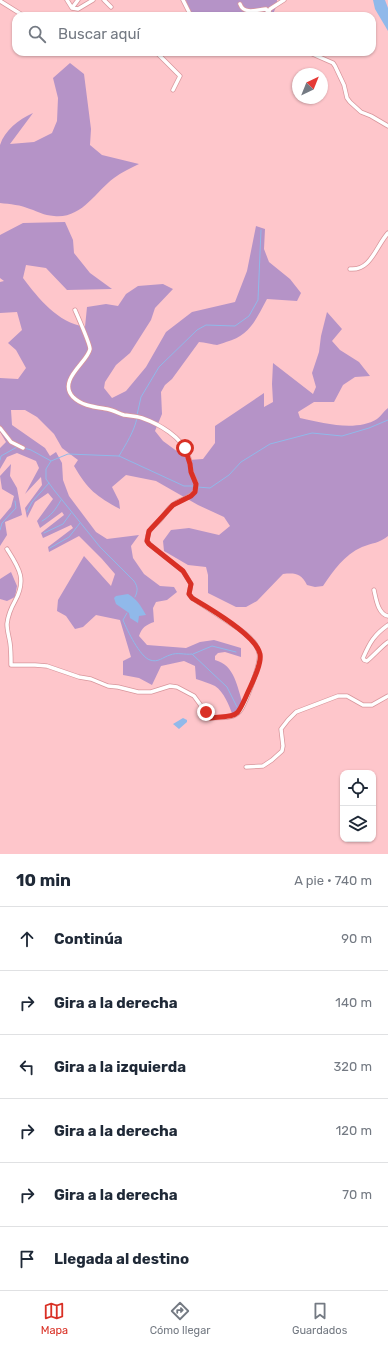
<!DOCTYPE html>
<html lang="es">
<meta charset="utf-8">
<style>
:root{--surface:#fff;--page:#f2f2f3;--text:#1f2937;--muted:#747a83;--line:#e0e1e3;--accent:#d93025}
body{margin:0;font-family:Rubik,sans-serif;background:var(--page);color:var(--text)}
.controls{position:absolute;right:12px;bottom:12px;display:grid;overflow:hidden;border-radius:8px;box-shadow:0 1px 3px #0004}
.controls button{width:36px;height:36px;display:grid;place-items:center;padding:0;border:0;border-bottom:1px solid var(--line);background:var(--surface);color:var(--text);font:20px sans-serif}
.compass{position:absolute;left:292px;top:68px;width:36px;height:36px;border-radius:50%;background:var(--surface);box-shadow:0 1px 3px #0004;rotate:43deg}
.stop{position:absolute;width:12px;height:12px;margin:-9px;border:3px solid #d93025;border-radius:50%;background:#fff}
.stop.end{background:#d93025;border-color:#fff;box-shadow:0 1px 4px #0008}
.list{margin:0;padding:0;list-style:none}
h2{display:flex;justify-content:space-between;align-items:center;height:52px;margin:0;padding:0 16px;font-size:17px}
h2 small{font-size:13px;font-weight:400;color:var(--muted)}
.list li{display:grid;grid-template-columns:26px 1fr auto;gap:12px;align-items:center;box-sizing:border-box;height:64px;padding:0 16px;border-top:1px solid var(--line)}
.list b{display:block;font-size:15px;white-space:nowrap}
.list em{font-size:13px;font-style:normal;color:var(--muted)}
.icon{flex:none;width:22px;height:22px;fill:none;stroke:currentColor;stroke-width:2;stroke-linecap:round;stroke-linejoin:round}
.map{position:relative;flex:none;width:388px;height:854px;overflow:hidden}
.search{position:absolute;background:var(--surface);box-shadow:0 1px 3px #0004;left:12px;right:12px;top:12px;height:44px;display:flex;align-items:center;gap:10px;box-sizing:border-box;padding:0 14px;border-radius:12px;color:var(--muted);font-size:15px}
.sheet{height:436px;background:var(--surface)}
nav{display:flex;justify-content:space-around;align-items:center;box-sizing:border-box;height:56px;border-top:1px solid var(--line);background:var(--surface);font-size:11px;color:var(--muted)}
nav a{display:grid;justify-items:center;gap:2px}
nav .on{color:var(--accent)}
.map>svg:first-child{display:block}
.forest{fill:#b593c7}
.water{fill:#90b9ea}
.lines{fill:none;stroke-linecap:round;stroke-linejoin:round}
.stream{stroke:#90b9ea;stroke-width:1}
.minor-casing{stroke:#d8969c;stroke-width:5}
.minor{stroke:#fff;stroke-width:3.5}
.route{stroke:#d93025;stroke-width:5}
</style>
<div class="map">
<svg width="388" height="854" viewBox="0 0 388 854">
<rect width="100%" height="100%" fill="#fec6cb"/>
<path class="forest" d="M186 0H277V5L272 16H194L187 6Z
M70 63 84 74 91 129 90 145 102 155 139 164C131 168 122 172 114 178 95 192 82 219 54 216 43 215 39 212 30 209 21 205 10 204 0 203V145C5 130 18 120 33 113L10 144 34 142 52 133 57 121 58 98 53 78Z
M65 222 73 240 74 253 90 273 112 289 67 290 46 268 26 265 23 278C39 299 57 322 85 327L87 307 106 304 118 306 126 294 138 286 163 284 173 289 155 308 151 320 130 353 116 365 105 382 104 388 112 398 126 391 146 367 166 332 192 312 235 302 247 271 256 226 265 229 264 249 269 262 290 279 301 293 297 301 267 299C256 319 250 336 226 342 224 343 220 344 217 345 214 345 204 342 199 342L172 379 165 385 161 392 162 414 155 431 163 441 189 460 203 459 215 443V426L264 393V407L273 402 272 384 273 363 313 394 316 387 312 373 319 352 321 336 327 312 342 329 332 341 340 350 359 362 370 376 355 377 343 385 334 402H314L298 412 300 418C323 423 356 432 377 419 381 416 384 411 388 408V536C380 543 372 543 362 547 344 555 334 570 323 586L315 587 307 585C301 573 295 573 283 574L257 601 246 607H236L208 593V575L206 567 188 565 164 551 163 541 171 530 189 528 219 535 230 526 224 517 198 505 156 481 126 475 112 487 119 501 120 509C96 496 88 490 74 466L78 460 62 448 54 434 37 417 25 410H11L12 425 45 448 50 456 56 452 62 463 63 480 69 496 96 532 107 539 139 535 131 546 133 558 144 574 160 586 174 587 177 592 167 600 156 602 153 608 154 622C146 625 142 627 139 636L147 645 186 648 200 642 214 640 241 648V657L225 652 218 653 215 656V660C235 665 237 687 243 704L240 711 233 716C229 705 224 692 215 686 209 683 202 681 196 679L195 666 184 661 161 666 152 685 139 678 123 675V661L131 657 120 620 96 615 83 627 75 629 66 616 57 611 58 600 84 556 111 586 115 574 102 559 79 536 49 552 48 547 73 528 71 525 43 538 41 533 64 515 62 512 40 528 37 521 53 499 48 493 35 502 27 518 25 508 42 485 41 477 25 494 39 468 36 461 17 453 7 457 0 469V448L6 442 0 432V378L18 379 26 368 16 350 8 343 22 330 17 312 0 313V282L4 281 0 278V235L23 223Z
M11 464 10 476 17 488 22 515 5 522 7 535 0 546V520L11 507 14 496 2 489 0 476Z
M11 572 17 586 15 597 7 601 0 599V579Z"/>
<path class="water" d="M373 0H385L388 8V31L375 9Z
M128 594C137 599 141 606 146 615L139 616 138 623 130 618 129 613 116 604 114 598 116 596Z
M183 718 187 720V722L179 729 173 724Z"/>
<g class="lines">
<path class="stream" d="M137 415 141 397 159 367 197 330 206 325 235 326 249 316 258 300 261 230
M24 448 31 450 51 461 46 469V479L54 490 100 547 134 581C138 587 138 591 135 597
M119 456C126 444 134 432 137 418
M0 460 1 456 17 447
M51 461 68 454 119 456 184 486H194
M197 487 210 488 229 475 241 462 270 444 312 433 342 436 369 428 388 420
M27 512 32 502 49 483
M42 521C51 516 56 509 61 500
M0 530 2 523 16 508 15 501
M44 533 63 524 71 513
M50 548 69 537 80 523
M127 613 123 620C127 630 140 657 150 660 158 663 163 657 170 655 177 652 185 655 192 654L227 687 237 707
M193 654 212 646 236 652"/>
<defs>
<path id="minor" d="M67 0 72 8 78 9 93 0
M104 0 111 7
M183 0 191 16
M0 1 24 16
M240 4C244 15 257 10 266 9L268 12
M72 8 78 0
M267 16 270 9 284 0
M156 52 180 76 173 90
M308 52 333 63 335 66 344 85 347 98 350 102 361 112 371 116 388 126
M350 269C371 271 376 246 388 233
M0 428 11 442 23 448
M7 549C19 568 27 579 15 601 11 608 8 615 7 624 7 631 9 636 10 643 11 650 11 657 11 665H35L47 666 79 677 91 679 108 686 118 687 138 692H151L170 686 177 687 194 696 210 718C219 717 232 720 240 711 245 705 262 661 259 653 257 644 249 636 242 631L192 598 189 594 191 584 183 571 149 544 147 541C147 538 148 535 149 532 151 527 158 523 161 519 165 514 168 508 173 505 181 498 197 498 196 484 196 479 191 475 191 470 190 465 190 460 188 455 182 437 159 424 142 418 136 416 130 416 124 415 118 413 113 410 107 409 95 407 82 406 73 397 57 380 88 362 90 349 90 344 78 317 75 310
M374 590C376 599 378 614 388 616
M388 625C374 635 370 642 363 658L364 660 367 661C373 656 384 644 388 642
M246 767 263 766 272 760 282 751 283 746 281 729 288 720 296 712 338 696H347L363 705H372L388 696"/>
</defs>
<use href="#minor" class="minor-casing"/>
<use href="#minor" class="minor"/>
</g>
<g class="lines">
<path class="route" d="M185 448 190 464 191 472 196 484 195 492 191 496 173 505 149 531 147 541 149 544 183 571 191 584 189 594 192 598C209 608 256 635 260 654 262 664 252 683 248 692 236 720 238 715 210 718L206 712"/>
</g>
</svg>
<div class="controls">
<button><svg class="icon" aria-label="locate" viewBox="0 0 24 24"><circle cx="12" cy="12" r="6"/><path d="M12 2v4M12 18v4M2 12h4M18 12h4"/></svg></button>
<button><svg class="icon" aria-label="layers" viewBox="0 0 24 24"><path d="M12 4l9 5-9 5-9-5zM3 14l9 5 9-5"/></svg></button>
</div>
<svg class="compass" viewBox="-18 -18 36 36"><path d="M0-13l5 13h-10z" fill="#e53935"/><path d="M0 13l5-13h-10z" fill="#747a83"/></svg>
<div class="stop" style="left:185px;top:448px"></div>
<div class="stop end" style="left:206px;top:712px"></div>
<div class="search"><svg class="icon" aria-label="search" viewBox="0 0 24 24"><circle cx="10" cy="10" r="6"/><path d="M15 15l6 6"/></svg>Buscar aquí</div>
</div>
<section class="sheet">
<h2>10 min<small>A pie · 740 m</small></h2>
<ul class="list">
<li><svg class="icon" aria-label="ahead" viewBox="0 0 24 24"><path d="M12 20V5M6 11l6-6 6 6"/></svg><div><b>Continúa</b></div><em>90 m</em></li>
<li><svg class="icon" aria-label="right" viewBox="0 0 24 24"><path d="M7 20v-9h11M14 6l5 5-5 5"/></svg><div><b>Gira a la derecha</b></div><em>140 m</em></li>
<li><svg class="icon" aria-label="left" viewBox="0 0 24 24"><path d="M17 20v-9H6M10 6l-5 5 5 5"/></svg><div><b>Gira a la izquierda</b></div><em>320 m</em></li>
<li><svg class="icon" aria-label="right" viewBox="0 0 24 24"><path d="M7 20v-9h11M14 6l5 5-5 5"/></svg><div><b>Gira a la derecha</b></div><em>120 m</em></li>
<li><svg class="icon" aria-label="right" viewBox="0 0 24 24"><path d="M7 20v-9h11M14 6l5 5-5 5"/></svg><div><b>Gira a la derecha</b></div><em>70 m</em></li>
<li><svg class="icon" aria-label="arrive" viewBox="0 0 24 24"><path d="M6 21V4h12l-3 4 3 4H6"/></svg><div><b>Llegada al destino</b></div></li>
</ul>
</section>
<nav>
<a class="on"><svg class="icon" aria-label="map" viewBox="0 0 24 24"><path d="M3 6l6-2 6 2 6-2v14l-6 2-6-2-6 2zM9 4v14M15 6v14"/></svg>Mapa</a>
<a><svg class="icon" aria-label="directions" viewBox="0 0 24 24"><path d="M12 3l9 9-9 9-9-9zM9 14v-3h6M13 9l2 2-2 2"/></svg>Cómo llegar</a>
<a><svg class="icon" aria-label="saved" viewBox="0 0 24 24"><path d="M7 4h10v16l-5-4-5 4z"/></svg>Guardados</a>
</nav>
